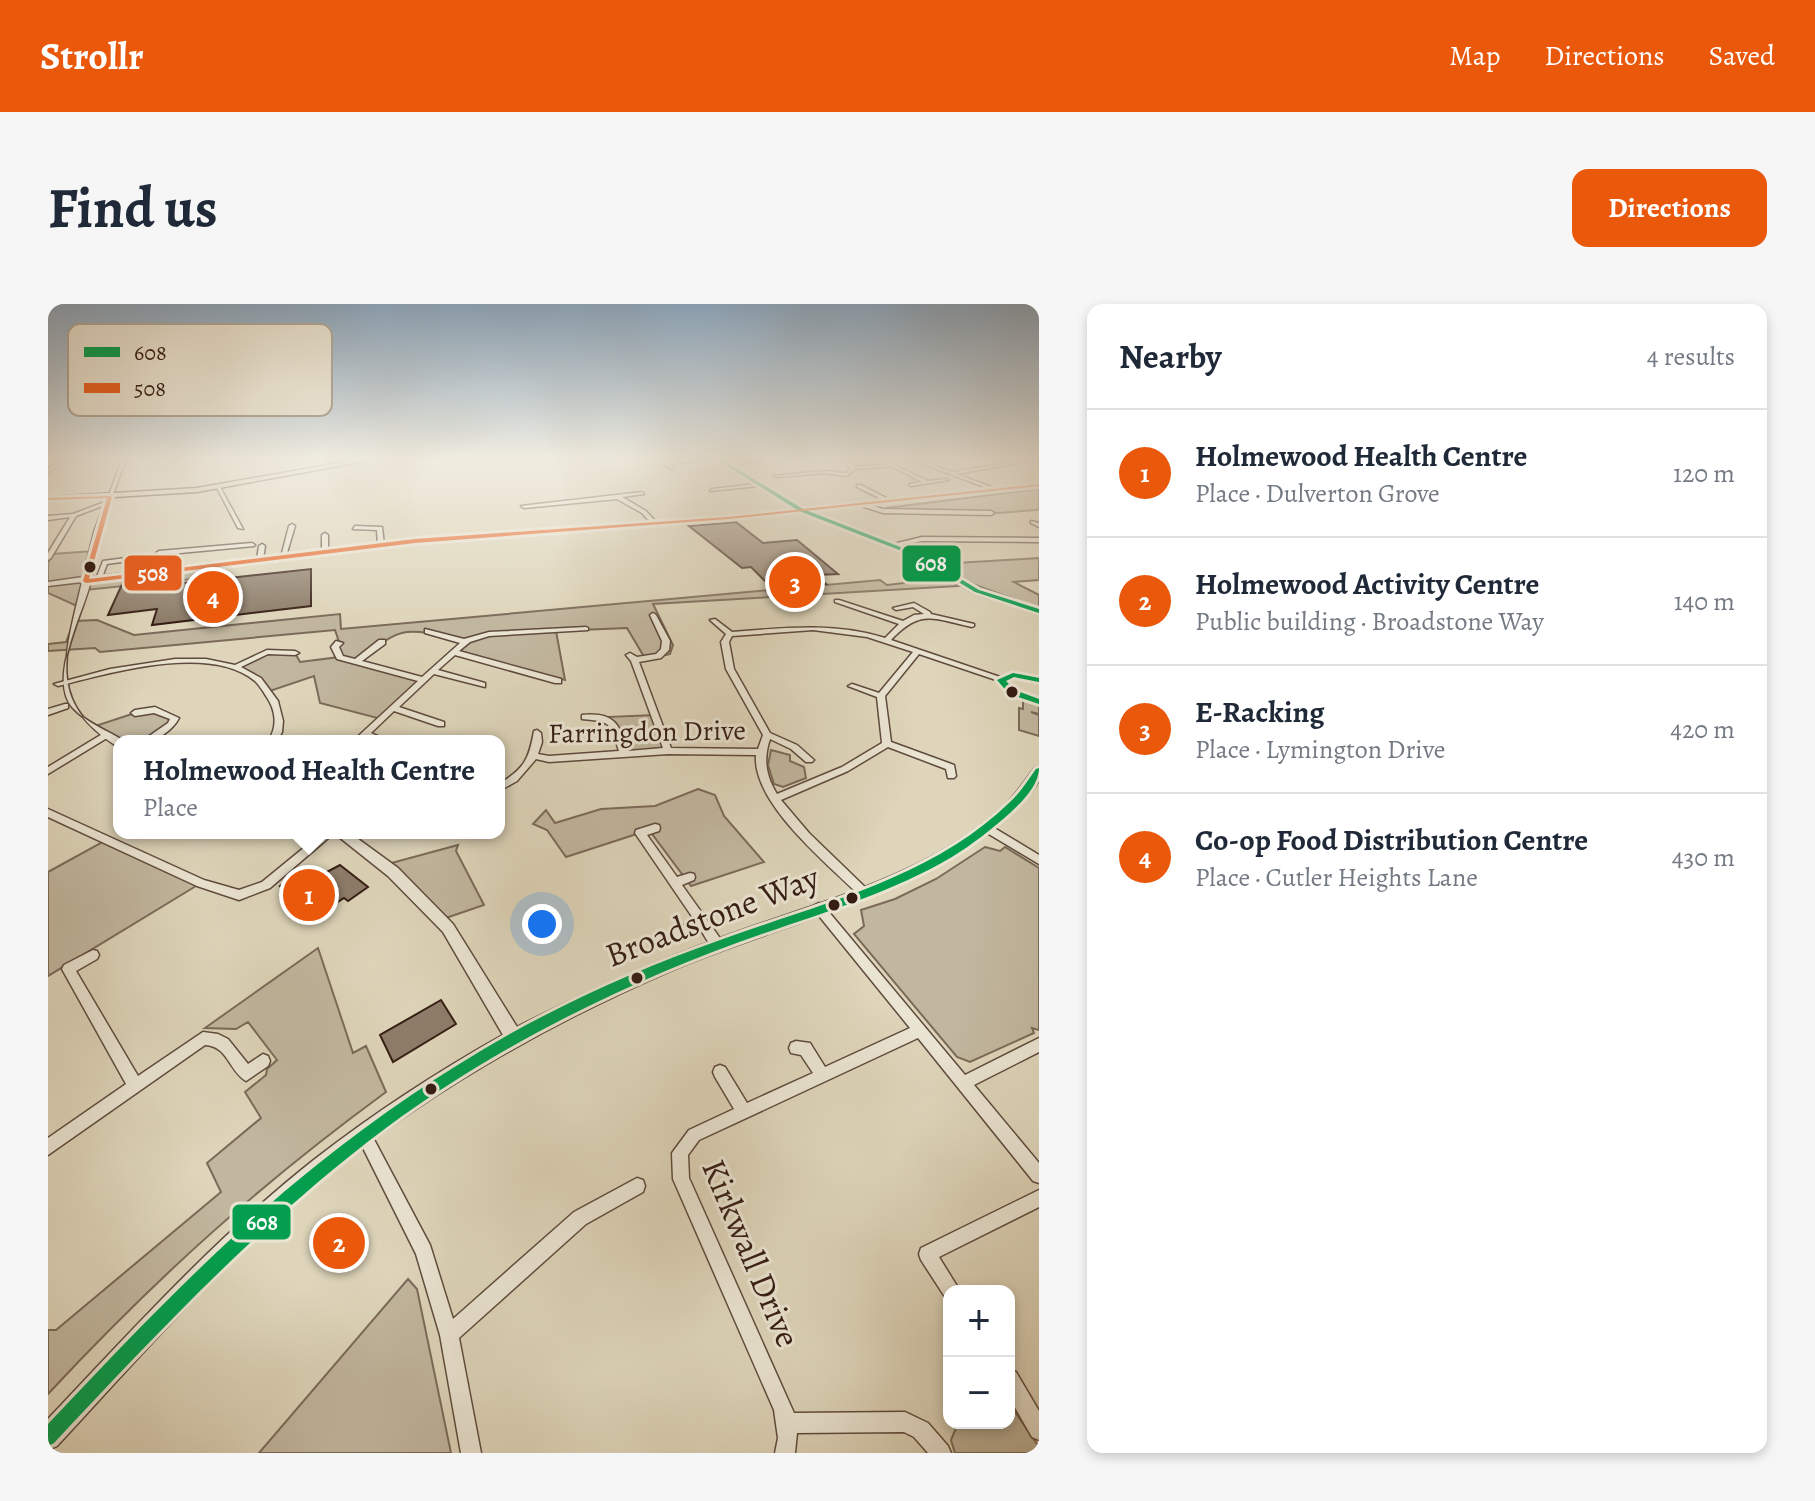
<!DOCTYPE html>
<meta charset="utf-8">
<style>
:root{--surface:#fff;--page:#f6f6f7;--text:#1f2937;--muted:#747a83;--line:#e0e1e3;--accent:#ea580c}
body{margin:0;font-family:Alegreya,serif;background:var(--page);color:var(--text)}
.controls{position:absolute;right:24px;bottom:24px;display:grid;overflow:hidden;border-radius:16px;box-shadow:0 4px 12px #0003}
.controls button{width:72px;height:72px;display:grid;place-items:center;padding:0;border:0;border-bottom:2px solid var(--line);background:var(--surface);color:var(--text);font:40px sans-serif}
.you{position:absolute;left:494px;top:620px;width:28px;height:28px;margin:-20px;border:6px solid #fff;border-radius:50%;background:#1a73e8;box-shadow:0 0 0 12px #1a73e833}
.badge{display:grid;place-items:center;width:52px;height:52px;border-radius:50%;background:var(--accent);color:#fff;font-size:26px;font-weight:700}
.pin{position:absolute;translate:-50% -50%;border:4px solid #fff;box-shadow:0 2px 8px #0006}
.popup{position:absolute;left:65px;top:431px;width:392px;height:104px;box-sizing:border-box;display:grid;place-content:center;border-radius:16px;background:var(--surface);filter:drop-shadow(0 2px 6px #0005);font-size:26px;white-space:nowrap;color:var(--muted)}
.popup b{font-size:30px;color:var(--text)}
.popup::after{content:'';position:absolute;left:50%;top:100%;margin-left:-16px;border:16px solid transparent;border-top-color:var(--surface)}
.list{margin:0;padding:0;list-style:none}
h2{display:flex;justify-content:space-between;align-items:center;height:104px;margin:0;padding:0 32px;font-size:34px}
h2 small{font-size:26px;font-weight:400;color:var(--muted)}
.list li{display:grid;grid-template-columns:52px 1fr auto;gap:24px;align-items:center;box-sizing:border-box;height:128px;padding:0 32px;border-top:2px solid var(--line)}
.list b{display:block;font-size:30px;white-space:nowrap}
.list p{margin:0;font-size:26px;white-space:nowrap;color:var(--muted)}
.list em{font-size:26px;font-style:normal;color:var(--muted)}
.map{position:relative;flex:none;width:991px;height:1149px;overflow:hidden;border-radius:16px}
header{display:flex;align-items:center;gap:48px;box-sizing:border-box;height:112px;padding:0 40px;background:var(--accent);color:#fff}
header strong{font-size:38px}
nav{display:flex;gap:44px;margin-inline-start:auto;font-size:28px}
.intro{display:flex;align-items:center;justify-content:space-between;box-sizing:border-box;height:192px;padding:0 48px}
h1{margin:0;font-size:56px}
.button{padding:20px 36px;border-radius:16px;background:var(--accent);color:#fff;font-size:28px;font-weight:700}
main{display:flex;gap:48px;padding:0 48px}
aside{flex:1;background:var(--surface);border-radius:16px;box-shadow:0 4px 12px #0003}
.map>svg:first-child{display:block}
.green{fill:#c1b69e;stroke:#7b6a59;stroke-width:2}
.building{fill:#8d7d6a;stroke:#351d14;stroke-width:2}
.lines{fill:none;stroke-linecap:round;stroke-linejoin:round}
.minor-casing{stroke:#5f4b3e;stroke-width:3}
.tertiary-casing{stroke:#5f4b3e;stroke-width:3}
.trunk-casing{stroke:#351d14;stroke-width:3}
.minor{fill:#eae4d2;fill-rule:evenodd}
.tertiary{fill:#eae4d2;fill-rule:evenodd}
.trunk{fill:#ded5ba;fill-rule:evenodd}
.bus-1-casing{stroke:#eae4d2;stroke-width:6}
.bus-2-casing{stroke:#eae4d2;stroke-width:6}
.bus-1{fill:#039f4e;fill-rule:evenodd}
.bus-2{fill:#e96121;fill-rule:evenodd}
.bus-dot{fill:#351d14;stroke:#eae4d2;stroke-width:3}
.labels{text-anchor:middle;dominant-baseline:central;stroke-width:6;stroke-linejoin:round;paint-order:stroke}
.street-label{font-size:28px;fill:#351d14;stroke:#eae4d2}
.near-street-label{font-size:34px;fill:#351d14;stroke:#eae4d2}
.key{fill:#eae4d2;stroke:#b4a899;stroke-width:2}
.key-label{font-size:22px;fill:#351d14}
.line-badge{stroke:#eae4d2;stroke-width:3}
.badge-label{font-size:22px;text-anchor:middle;font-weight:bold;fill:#fff}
</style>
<header>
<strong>Strollr</strong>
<nav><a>Map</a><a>Directions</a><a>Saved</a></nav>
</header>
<div class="intro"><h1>Find us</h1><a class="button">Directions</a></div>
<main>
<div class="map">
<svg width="991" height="1149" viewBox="0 0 991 1149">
<rect width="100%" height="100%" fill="#ded5ba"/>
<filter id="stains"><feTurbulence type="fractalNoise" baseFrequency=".0025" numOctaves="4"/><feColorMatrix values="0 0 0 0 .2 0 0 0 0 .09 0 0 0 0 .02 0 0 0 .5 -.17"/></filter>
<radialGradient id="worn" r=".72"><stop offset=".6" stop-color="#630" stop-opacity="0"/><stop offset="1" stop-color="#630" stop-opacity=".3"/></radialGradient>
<path class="green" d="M991 185V205L988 206 950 209 838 204Z
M45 247 38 276 164 261 163 273 37 286 31 303 0 289V260L4 250Z
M991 254V276L966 278 991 291V304L916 277 891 260Z
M873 257 911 282 605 300 625 341 622 350 598 356 579 324 508 327 517 376 406 348 416 337C357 325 358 318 309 358L375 376 333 415 272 399 266 372 222 387 188 363 219 348 247 349 252 358 291 353V338L287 326 52 348 47 344 0 347V340L18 338 26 317 49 316 86 331 292 310 293 325 832 276 839 281 873 277 857 264 870 263 865 260Z
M975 396 991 401V410L983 408 991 411V432L971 426V404L975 405Z
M107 406 127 414C110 445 68 442 44 423L87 409Z
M607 411 620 447 576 450 566 418 558 413Z
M723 446 742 451V457L756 463 758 474 735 483 726 480 720 461Z
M650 485 667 491 676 512 716 558 643 582 601 526 518 553 499 526 485 520 498 506 507 519 553 505 607 502Z
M58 536 153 579 0 672V568Z
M410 541 408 547 436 601 392 616 336 561Z
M937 543 952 547 957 543 991 564V726L984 724 986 729 922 758 909 753 806 630 816 622 813 606 847 595 888 575Z
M270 644 305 749 318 742 338 788C211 881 108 974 0 1090V1026H8L173 888 159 859 213 814 197 788 218 771 219 765 229 756 200 718 188 725 157 724Z
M360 975 369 985 403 1149H211Z
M961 1099 991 1143V1149H907L903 1136 910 1119H961Z"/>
<path class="building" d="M688 218 715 239 749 236 790 270 768 271 778 280 725 285 703 263 694 264 641 222Z
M263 265V302L104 321 109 305 60 311 76 276 88 275 85 283 117 281Z
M292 561 320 583 300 597 296 594 265 614 232 582 251 567 262 577Z
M393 696 408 720 345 758 332 731Z"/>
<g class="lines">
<defs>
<path id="minor" d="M74 155H78L64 193 60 194Z
M642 155H659L621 160 626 164 624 165 614 159Z
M668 155H673L682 160 725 155 685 162 756 206 751 207 710 182 662 187 664 185 707 180Z
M793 155H798L807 163 844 160 880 177 899 175 901 176 863 182 861 180 874 178 843 162 807 165 799 172 776 169 728 173 726 172 776 167 798 169 803 164Z
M862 155H868L904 168 980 156 982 157 908 170 949 185 947 187Z
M8 159 12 160 0 168V165Z
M809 181H813L844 197 839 198 809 183Z
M168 182 172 183 195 225 190 224Z
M594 188 596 190 574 193 598 207 608 218V220H604L594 209 569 195 476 204 473 202Z
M57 198 62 199 28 212 3 254 0 256V249L22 213 0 216V212L25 210Z
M812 198 835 205 943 207 946 209 943 211 835 209 810 201Z
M983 217 991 219V223L983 219Z
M244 220 247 222 238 252 233 253 241 222Z
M307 222 334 223 336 241 333 243 330 241 329 226 305 225Z
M277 229 280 231V247L277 249 274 247V231Z
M874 233 991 234V238L874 237 844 243 841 241Z
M204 239 207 241 206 242 111 251 108 249 111 247Z
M214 240 217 242 215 255 212 257 209 255 211 242Z
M93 252 96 254 95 255 59 260 53 276 48 275 55 257Z
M787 296H791L855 317 866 311 876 310 865 303 848 306 845 304 866 299 882 308 883 310 926 320V322L924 323C886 315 873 304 843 336L958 375 951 377 871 350 837 392 843 438 906 461 908 472 906 474H900L898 465 840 443 800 467 733 496 761 529 819 585 821 588 819 591H811C779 559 704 499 708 451L620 450 501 458 488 455 469 477 451 487V480C477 464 481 455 486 427L489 426 493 429 494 438 490 450 501 452 571 447C562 418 564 418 534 415V411C566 408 571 419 580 447L615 444 583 357 578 351 582 349 589 353 608 350 613 345 614 337 602 311 605 309 608 311 622 337 621 346 613 354 591 358 623 444 710 445 715 431 678 365 673 338 678 330 662 316 667 315 684 328C735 324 787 318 837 334L851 320 787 298ZM765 326 819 333 865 348 831 389 804 380 800 382 829 393 834 439 794 463 729 490C718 472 715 456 722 435L743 445 758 458H764L766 456 749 441 722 429 686 365 681 338 684 332Z
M538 323 540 324V326L441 332 422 338 411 347 513 375V379H507L407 351 390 366 437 379V383L386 370 351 403 396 418V422H390L346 407 323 429 341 437H328L318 434 314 437H305L370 377 289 355 283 343 288 337 295 339 291 343 295 352 307 355 331 336H337V340L314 357 374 373 412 339 377 329V325L416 335 441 328Z
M219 346 247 347 251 349 247 351 220 350 193 363 213 374 230 397 235 417 234 428 229 437H220C230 423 228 406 218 392 215 387 211 381 207 377 162 339 61 369 10 382L6 380 62 365 127 355H158L187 361Z
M17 400H20V404L0 411V405Z
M107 403 131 414C124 427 109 437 94 437L120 419 122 415 106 409 87 412 83 409 87 406Z
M56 429 59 430V434L0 470V463Z
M0 505 156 576 191 586 214 578 274 529H286L222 584 191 596 149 582 0 513Z
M938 519 991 551V560L934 526 933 523 934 520Z
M607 520 611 521 612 524 611 527 599 531 629 573 642 569 646 570 647 573 646 576 634 581 674 637 676 641 674 645C663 648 658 633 652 625L627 635 623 634 621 630 623 626 647 617 587 529 588 526Z
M771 599 775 601 917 771 991 734V748L926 781 991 859V879L985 877 870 734 651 836 640 851 641 874 746 1109 857 1108 880 1119 900 1142 903 1149H880L866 1133 856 1128 749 1129 747 1149H727L730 1134 726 1106 625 875 624 849 641 826 686 805 667 773 665 768 667 763 672 761 677 763 699 799 765 769 753 751 743 749 741 744 743 739 748 737 762 739 777 763 862 724 767 607 765 604 767 601Z
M45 646 49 647 51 651 49 655 28 667 90 772 155 728 170 730 180 735 200 760 215 750 220 752 222 757 220 762 198 777C181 767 180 742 157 741L0 851V834L78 780 14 665 16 661Z
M316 823 321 826 382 941 405 1015 526 908 589 874 595 876 597 882 595 888 538 920 411 1034 433 1149H413L392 1031 368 950 311 836 308 831 311 826Z
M991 886V903L891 953 912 987H901V995L897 993 873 956 871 950 873 944Z
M961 1066 968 1068 991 1107V1136L984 1133 961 1093Z"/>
<path id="tertiary" d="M991 179V183L761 207 874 250 932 285 991 304V310L926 289 868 254 754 208 680 216 367 239 43 277C35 310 0 374 24 403 38 419 59 426 76 437H71V442L67 441C0 397 16 354 34 278L0 282V278L35 273 46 228 59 193 62 191 65 193 53 228 44 273 367 235 680 212Z
M965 368 991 373V379L966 374 959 377 968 386 991 394V401L960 390 948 376Z
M991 463C991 467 991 471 991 475 987 486 968 505 959 512 864 595 735 618 622 667 500 720 385 785 281 869 181 950 96 1048 9 1142L0 1146V1115C85 1025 169 932 267 855 326 809 389 768 455 731L395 628 340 572 286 529H302L350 564 405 620 469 723C535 690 601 660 670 635 768 598 883 573 960 498 970 488 978 475 987 464Z"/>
<path id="trunk" d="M313 155H329L149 188 0 197V193L149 184Z"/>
</defs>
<use href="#minor" class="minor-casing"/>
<use href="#tertiary" class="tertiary-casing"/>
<use href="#trunk" class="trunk-casing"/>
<use href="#minor" class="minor"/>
<use href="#tertiary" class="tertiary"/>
<use href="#trunk" class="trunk"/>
<defs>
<path id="bus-1" d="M668 155H673L755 205 873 251 931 286 991 305V309L927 288 869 253 751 207Z
M965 369 991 374V378L966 373 958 377 967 386 991 395V400L961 390 949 376Z
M991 464C991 481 974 498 962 509 944 525 925 540 904 553 846 587 781 607 717 629 683 641 648 654 615 668 517 710 423 761 338 824 215 916 110 1028 6 1139L0 1142V1120C86 1029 172 938 270 860 330 812 393 769 460 731 528 693 601 661 675 635 774 599 884 574 962 498 972 489 980 476 988 465Z"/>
<path id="bus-2" d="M991 180V182L680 215 367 239 38 279 35 277 59 194 0 196V194L62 192 64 193 41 275 367 235 680 213Z"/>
</defs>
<use href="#bus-1" class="bus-1-casing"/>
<use href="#bus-2" class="bus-2-casing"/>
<use href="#bus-1" class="bus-1"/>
<use href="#bus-2" class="bus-2"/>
</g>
<linearGradient id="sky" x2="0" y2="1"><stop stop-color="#8da8bf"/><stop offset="0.49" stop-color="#f0ece0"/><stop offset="1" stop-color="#f0ece0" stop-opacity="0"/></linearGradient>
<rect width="991" height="316" fill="url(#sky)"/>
<g class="bus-dot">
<circle cx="42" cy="263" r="7"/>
<circle cx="964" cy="388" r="7"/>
<circle cx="804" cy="594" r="7"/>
<circle cx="786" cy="601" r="7"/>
<circle cx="589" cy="674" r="7"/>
<circle cx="383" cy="785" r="7"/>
</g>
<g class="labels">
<g class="street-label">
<text transform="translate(599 428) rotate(-1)">Farringdon Drive</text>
</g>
<g class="near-street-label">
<text transform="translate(664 612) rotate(-21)">Broadstone Way</text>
<text transform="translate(703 949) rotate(67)">Kirkwall Drive</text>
</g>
</g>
<rect x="20" y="20" width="264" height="92" rx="12" class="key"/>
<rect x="36" y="43" width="36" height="10" fill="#039f4e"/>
<rect x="36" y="79" width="36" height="10" fill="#e96121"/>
<g class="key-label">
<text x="86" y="56">608</text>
<text x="86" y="92">508</text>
</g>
<g class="line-badge">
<rect x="853" y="240" width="61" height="39" rx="8" fill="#039f4e"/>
<rect x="75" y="250" width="60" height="38" rx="8" fill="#e96121"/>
<rect x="183" y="899" width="61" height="38" rx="8" fill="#039f4e"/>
</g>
<g class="badge-label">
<text x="883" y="267">608</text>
<text x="105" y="277">508</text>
<text x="214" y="926">608</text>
</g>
<rect width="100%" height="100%" filter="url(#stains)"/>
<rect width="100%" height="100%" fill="url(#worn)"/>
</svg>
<div class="controls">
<button>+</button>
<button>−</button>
</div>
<div class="you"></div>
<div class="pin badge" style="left:261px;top:591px">1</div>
<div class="popup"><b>Holmewood Health Centre</b>Place</div>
<div class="pin badge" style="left:291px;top:939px">2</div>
<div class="pin badge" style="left:747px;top:278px">3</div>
<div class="pin badge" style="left:165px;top:293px">4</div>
</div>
<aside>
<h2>Nearby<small>4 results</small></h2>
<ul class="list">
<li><span class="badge">1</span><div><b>Holmewood Health Centre</b><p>Place · Dulverton Grove</p></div><em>120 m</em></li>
<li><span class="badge">2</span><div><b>Holmewood Activity Centre</b><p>Public building · Broadstone Way</p></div><em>140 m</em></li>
<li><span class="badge">3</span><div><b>E-Racking</b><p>Place · Lymington Drive</p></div><em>420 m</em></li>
<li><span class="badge">4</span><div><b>Co-op Food Distribution Centre</b><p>Place · Cutler Heights Lane</p></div><em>430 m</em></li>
</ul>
</aside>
</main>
